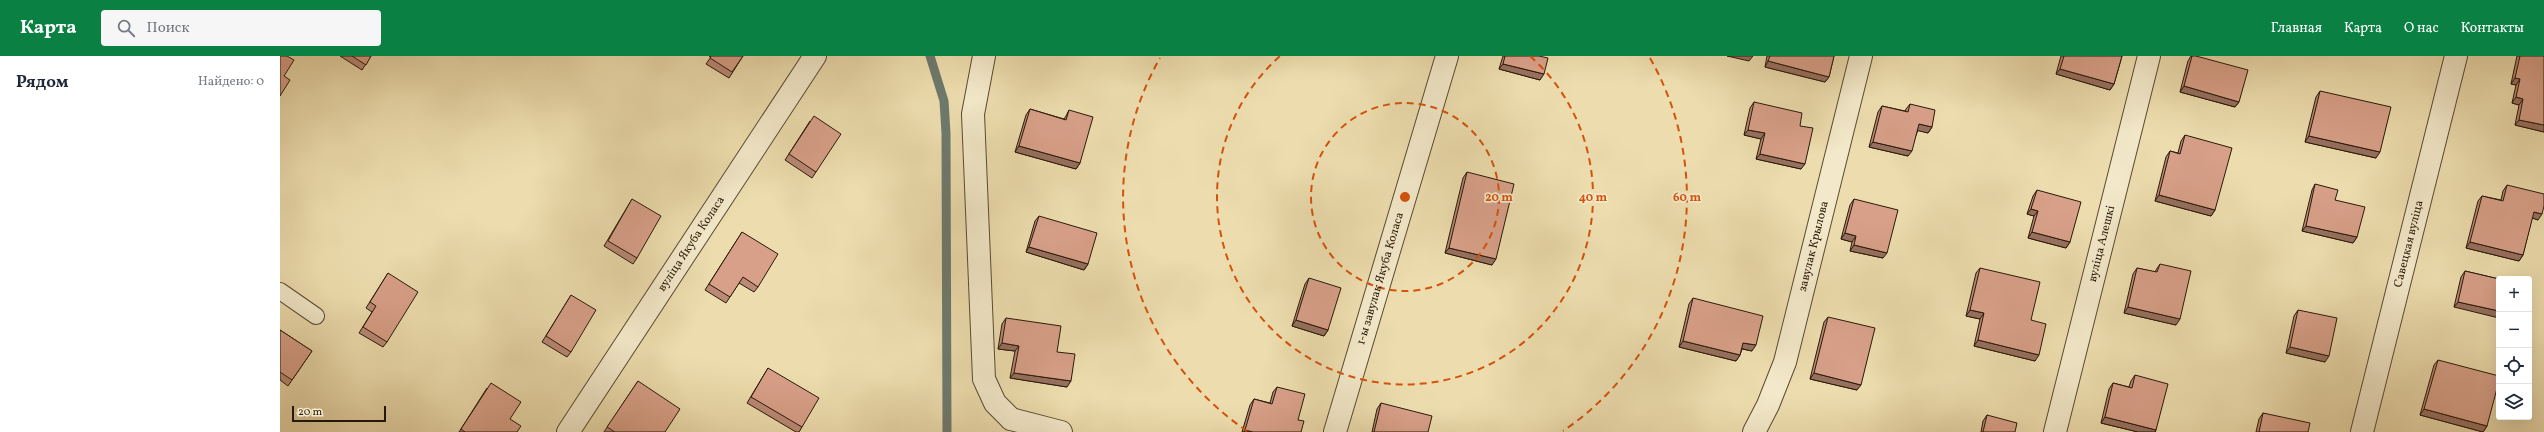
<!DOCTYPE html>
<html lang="ru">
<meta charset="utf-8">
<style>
:root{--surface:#fff;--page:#f6f6f7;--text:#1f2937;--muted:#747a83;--line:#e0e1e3;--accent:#0b8043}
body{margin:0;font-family:Vollkorn,serif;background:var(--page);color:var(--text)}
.controls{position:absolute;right:12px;bottom:12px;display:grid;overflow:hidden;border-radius:4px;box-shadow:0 4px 16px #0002}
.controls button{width:36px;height:36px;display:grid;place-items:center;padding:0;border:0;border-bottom:1px solid var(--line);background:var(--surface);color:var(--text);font:20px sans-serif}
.scale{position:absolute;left:12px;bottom:10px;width:94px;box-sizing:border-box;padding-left:4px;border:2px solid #271908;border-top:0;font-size:11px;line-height:14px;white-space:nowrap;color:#271908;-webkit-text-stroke:3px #f3e9ca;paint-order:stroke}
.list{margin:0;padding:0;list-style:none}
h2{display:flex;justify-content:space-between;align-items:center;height:52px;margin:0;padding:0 16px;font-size:17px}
h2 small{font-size:13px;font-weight:400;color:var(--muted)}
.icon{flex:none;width:22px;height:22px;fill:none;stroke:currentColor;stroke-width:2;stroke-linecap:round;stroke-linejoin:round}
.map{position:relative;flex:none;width:2264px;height:376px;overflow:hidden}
header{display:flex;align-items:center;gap:24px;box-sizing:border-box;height:56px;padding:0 20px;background:var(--accent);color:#fff}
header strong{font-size:19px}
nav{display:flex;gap:22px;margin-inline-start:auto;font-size:14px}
.search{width:280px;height:36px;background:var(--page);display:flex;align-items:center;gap:10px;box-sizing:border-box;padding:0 14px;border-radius:4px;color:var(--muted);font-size:15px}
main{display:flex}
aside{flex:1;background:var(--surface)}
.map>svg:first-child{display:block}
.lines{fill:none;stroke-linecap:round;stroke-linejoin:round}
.stream{stroke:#6d7a6e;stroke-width:9}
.service-casing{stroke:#584a32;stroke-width:18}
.minor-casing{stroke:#584a32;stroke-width:24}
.tertiary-casing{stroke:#584a32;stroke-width:24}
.service{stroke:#f3e9ca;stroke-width:16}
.minor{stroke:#f3e9ca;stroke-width:22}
.tertiary{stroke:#f3e9ca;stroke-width:22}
.wall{fill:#ba8a76;stroke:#271908}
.shaded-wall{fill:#977060;stroke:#271908}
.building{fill:#d8a089;stroke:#271908}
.ring{fill:none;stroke:#d5530c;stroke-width:2;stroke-dasharray:7 5}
.labels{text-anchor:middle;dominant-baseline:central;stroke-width:3.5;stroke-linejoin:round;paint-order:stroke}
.street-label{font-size:12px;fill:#271908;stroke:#f3e9ca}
.centre{fill:#d5530c;stroke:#f3e9ca;stroke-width:2}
.ring-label{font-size:12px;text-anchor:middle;font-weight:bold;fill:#d5530c;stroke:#f3e9ca;stroke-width:3.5;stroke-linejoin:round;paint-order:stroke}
</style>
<header>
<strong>Карта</strong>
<div class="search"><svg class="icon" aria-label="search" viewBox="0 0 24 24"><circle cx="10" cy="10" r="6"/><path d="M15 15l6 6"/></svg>Поиск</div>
<nav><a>Главная</a><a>Карта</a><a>О нас</a><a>Контакты</a></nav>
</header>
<main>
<aside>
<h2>Рядом<small>Найдено: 0</small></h2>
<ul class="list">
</ul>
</aside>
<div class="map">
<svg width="2264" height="376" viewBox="0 0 2264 376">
<rect width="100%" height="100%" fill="#edddae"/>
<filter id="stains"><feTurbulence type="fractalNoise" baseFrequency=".005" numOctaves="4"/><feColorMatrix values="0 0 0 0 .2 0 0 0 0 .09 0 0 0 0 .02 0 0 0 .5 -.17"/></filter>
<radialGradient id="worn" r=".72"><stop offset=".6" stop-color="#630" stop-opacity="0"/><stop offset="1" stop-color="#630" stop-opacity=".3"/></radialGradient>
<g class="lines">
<path class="stream" d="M650 0 664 45 666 77 667 376"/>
<defs>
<path id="service" d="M0 235 36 260"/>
<g id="minor">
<path d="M704 0 693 58 704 323 715 347 731 363"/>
<path d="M731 363 781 376"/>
<path id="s1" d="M288 376 535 0"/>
<path id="s2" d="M1055 376 1167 0"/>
<path id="s3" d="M1474 376 1488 349 1505 306 1581 0"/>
<path id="s4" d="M1775 376 1869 0"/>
</g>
<g id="tertiary">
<path id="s5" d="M2082 376 2176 0"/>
</g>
</defs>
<use href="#service" class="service-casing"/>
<use href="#minor" class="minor-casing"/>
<use href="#tertiary" class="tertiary-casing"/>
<use href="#service" class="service"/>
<use href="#minor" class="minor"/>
<use href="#tertiary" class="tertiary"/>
</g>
<path class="wall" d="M60 0H91L82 14Z
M429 0H463L449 22 426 8 431 1Z
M1223 0H1259L1260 24 1219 13Z
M1487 0H1554L1549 21 1545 26 1485 11Z
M1781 0H1842L1834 28 1830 34 1776 18Z
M1911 0H1916L1959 46 1955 51 1900 36 1908 5Z
M2237 0H2264V76L2235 69 2239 49 2232 47 2236 29 2231 28Z
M2040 35 2096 102 2025 86 2036 41Z
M1474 46 1520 70 1521 113 1476 103 1481 83 1464 79 1470 52Z
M1630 48 1652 71 1648 77 1638 74 1628 100 1589 91 1598 56 1602 50 1625 55 1626 53Z
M750 53 784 63 786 60 789 54 800 107 796 113 735 96 746 59Z
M530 65 536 116 532 122 505 104Z
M1905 79 1935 154 1931 160 1875 145 1886 101 1890 95 1898 97 1901 85Z
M1187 116 1212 209 1165 197 1183 122Z
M2035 128 2077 181 2073 187 2022 175 2032 134Z
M2227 129 2258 164 2252 162 2243 199 2239 205 2186 192 2198 145 2202 140 2221 144 2223 135Z
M1757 134 1790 186 1786 192 1748 182 1754 160 1747 158 1753 140Z
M352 143 357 202 353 208 324 190Z
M1574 143 1603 202 1570 195 1572 186 1561 183 1570 149Z
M759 160 808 208 804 214 746 196 755 165Z
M462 176 478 231 474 236 459 227 446 247 425 234Z
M1880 208 1896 269 1844 257 1853 218 1857 212 1875 216 1876 214Z
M1700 212 1751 264 1755 305 1694 290 1700 263 1686 260 1696 217Z
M2185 215 2219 223 2174 251 2181 221Z
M108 217 107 286 103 291 79 277 92 256 86 252Z
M1029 222 1048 274 1044 280 1012 270 1025 228Z
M291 239V296L287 301 262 286Z
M1413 242 1472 295 1462 293 1460 299 1456 305 1399 291 1409 248Z
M2018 254 2045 306 2006 297 2014 260Z
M1548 261 1577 334 1530 323 1544 266Z
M726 262 777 296 787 331 730 322 735 295 718 293 722 268Z
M0 274 32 295 8 330 0 324Z
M2158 304 2207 370 2203 376 2140 359 2154 309Z
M488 312 522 371 519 376H516L467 347Z
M1855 319 1876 374 1875 376H1858L1821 367 1829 333 1833 327 1849 331 1851 325Z
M358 325 385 376H324Z
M997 331 1021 376H962L970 349 974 343 990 347 993 336Z
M207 332 237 376H179Z
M1101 347 1148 376H1092L1097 353Z
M1983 357 2028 376H1976L1979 363Z
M1707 359 1735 376H1701L1703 365Z"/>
<path class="shaded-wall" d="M1447 0H1473L1469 5Z
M1488 5 1549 21 1545 26 1485 11Z
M1223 8 1264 18 1260 24 1219 13Z
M1780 13 1834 28 1830 34 1776 18Z
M2235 22 2240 23 2236 29 2231 28Z
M1904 30 1959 46 1955 51 1900 36Z
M2236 41 2243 43 2239 49 2232 47Z
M2239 64 2264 69V76L2235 69Z
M1639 68 1652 71 1648 77 1635 74Z
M1468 74 1485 77 1481 83 1464 79Z
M2029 80 2100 96 2096 102 2025 86Z
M1593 86 1632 95 1628 100 1589 91Z
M739 90 800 107 796 113 735 96Z
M1480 98 1525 108 1521 113 1476 103Z
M1879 139 1935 154 1931 160 1875 145Z
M1751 153 1758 155 1754 160 1747 158Z
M2254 156 2262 158 2258 164 2250 161Z
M2026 170 2077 181 2073 187 2022 175Z
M1752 176 1790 186 1786 192 1748 182Z
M1565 177 1576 180 1572 186 1561 183Z
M2190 186 2243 199 2239 205 2186 192Z
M1574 189 1607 197 1603 202 1570 195Z
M749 191 808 208 804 214 746 196Z
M1169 192 1216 203 1212 209 1165 197Z
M2178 246 2219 255V262L2174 251Z
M1848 251 1900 263 1896 269 1844 257Z
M1690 254 1704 257 1700 263 1686 260Z
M1016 264 1048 274 1044 280 1012 270Z
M1698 284 1759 299 1755 305 1694 290Z
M1403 285 1460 299 1456 305 1399 291Z
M722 287 739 290 735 295 718 293Z
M1463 287 1476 289 1472 295 1459 292Z
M2010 291 2049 300 2045 306 2006 297Z
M734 317 791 325 787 331 730 322Z
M1534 317 1581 329 1577 334 1530 323Z
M2144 353 2207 370 2203 376 2140 359Z
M1825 361 1876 374 1875 376H1858L1821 367Z
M965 374 973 376H964Z"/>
<path class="building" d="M0 0H7L14 4 4 20 10 24 0 40Z
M72 0H91L86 9Z
M431 0H463L452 16 430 2Z
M1225 0H1259L1268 2 1264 18 1223 8Z
M1490 0H1554L1549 21 1488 5Z
M1784 0H1842L1834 28 1780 13Z
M1912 0H1916L1968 14 1959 46 1904 30Z
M2240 0H2264V69L2239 64 2243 43 2236 41 2240 23 2235 22Z
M2040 35 2111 51 2100 96 2029 80Z
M1474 46 1522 57 1520 70 1533 72 1525 108 1480 98 1485 77 1468 74Z
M1630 48 1655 54 1652 71 1639 68 1632 95 1593 86 1602 50 1628 56Z
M750 53 786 64 789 54 813 61 800 107 739 90Z
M534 60 561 78 536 116 509 98Z
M1905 79 1952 92 1935 154 1879 139 1890 95 1900 98Z
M1187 116 1234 128 1216 203 1169 192Z
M2035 128 2058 134 2055 144 2085 151 2077 181 2026 170Z
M2227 129 2264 138V150L2262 158 2254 156 2243 199 2190 186 2202 140 2223 145Z
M1757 134 1801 146 1790 186 1752 176 1758 155 1751 153Z
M352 143 381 160 357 202 328 185Z
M1574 143 1618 154 1607 197 1574 189 1576 180 1565 177Z
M759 160 817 177 808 208 749 191Z
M462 176 498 198 478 231 463 221 450 241 429 228Z
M1880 208 1911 215 1900 263 1848 251 1857 212 1877 216Z
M1700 212 1760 226 1751 264 1766 268 1759 299 1698 284 1704 257 1690 254Z
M2185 215 2219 223V255L2178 246Z
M108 217 138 236 107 286 83 271 96 250 90 246Z
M1029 222 1061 232 1048 274 1016 264Z
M291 239 316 254 291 296 266 280Z
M1413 242 1483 260 1476 289 1463 287 1460 299 1403 285Z
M2018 254 2057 262 2049 300 2010 291Z
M1548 261 1595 272 1581 329 1534 317Z
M726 262 781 270 777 296 795 298 791 325 734 317 739 290 722 287Z
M0 274 32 295 12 324 0 316Z
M2158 304 2219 320V325L2207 370 2144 353Z
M488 312 539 342 522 371 471 341Z
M1855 319 1888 328 1876 374 1825 361 1833 327 1852 332Z
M358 325 400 353 385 376H335L327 371Z
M211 327 241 346 230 363 241 370 237 376H185L181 373Z
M997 331 1025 338 1018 364 1024 365 1021 376H973L965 374 974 343 992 348Z
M1101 347 1152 360 1148 376H1094Z
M1983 357 2030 367 2028 376H1979Z
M1707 359 1737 367 1735 376H1703Z"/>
<g class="ring">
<circle cx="1125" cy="141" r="94"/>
<path d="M1250 0A188 188 0 1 1 1000 0"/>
<path d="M967 375A282 282 0 0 1 880 2M1370 2A282 282 0 0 1 1283 375"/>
</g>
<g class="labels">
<g class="street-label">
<text stroke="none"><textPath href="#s1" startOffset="225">вуліца Якуба Коласа</textPath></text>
<text stroke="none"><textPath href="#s4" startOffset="194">вуліца Алешкі</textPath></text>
<text stroke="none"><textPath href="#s5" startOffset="194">Савецкая вуліца</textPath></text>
<text stroke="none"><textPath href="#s3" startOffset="196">завулак Крылова</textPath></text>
<text stroke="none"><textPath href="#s2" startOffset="160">1-ы завулак Якуба Коласа</textPath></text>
</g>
</g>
<circle cx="1125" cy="141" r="6" class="centre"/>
<g class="ring-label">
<text x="1219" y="145">20 m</text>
<text x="1313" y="145">40 m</text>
<text x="1407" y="145">60 m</text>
</g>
<rect width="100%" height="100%" filter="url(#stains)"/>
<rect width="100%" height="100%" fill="url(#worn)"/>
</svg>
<div class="controls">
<button>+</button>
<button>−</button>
<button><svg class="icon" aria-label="locate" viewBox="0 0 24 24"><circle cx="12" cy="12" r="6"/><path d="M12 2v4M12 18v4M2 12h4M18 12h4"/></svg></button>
<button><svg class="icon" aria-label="layers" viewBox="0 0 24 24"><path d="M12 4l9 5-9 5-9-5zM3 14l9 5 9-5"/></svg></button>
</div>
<div class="scale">20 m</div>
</div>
</main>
